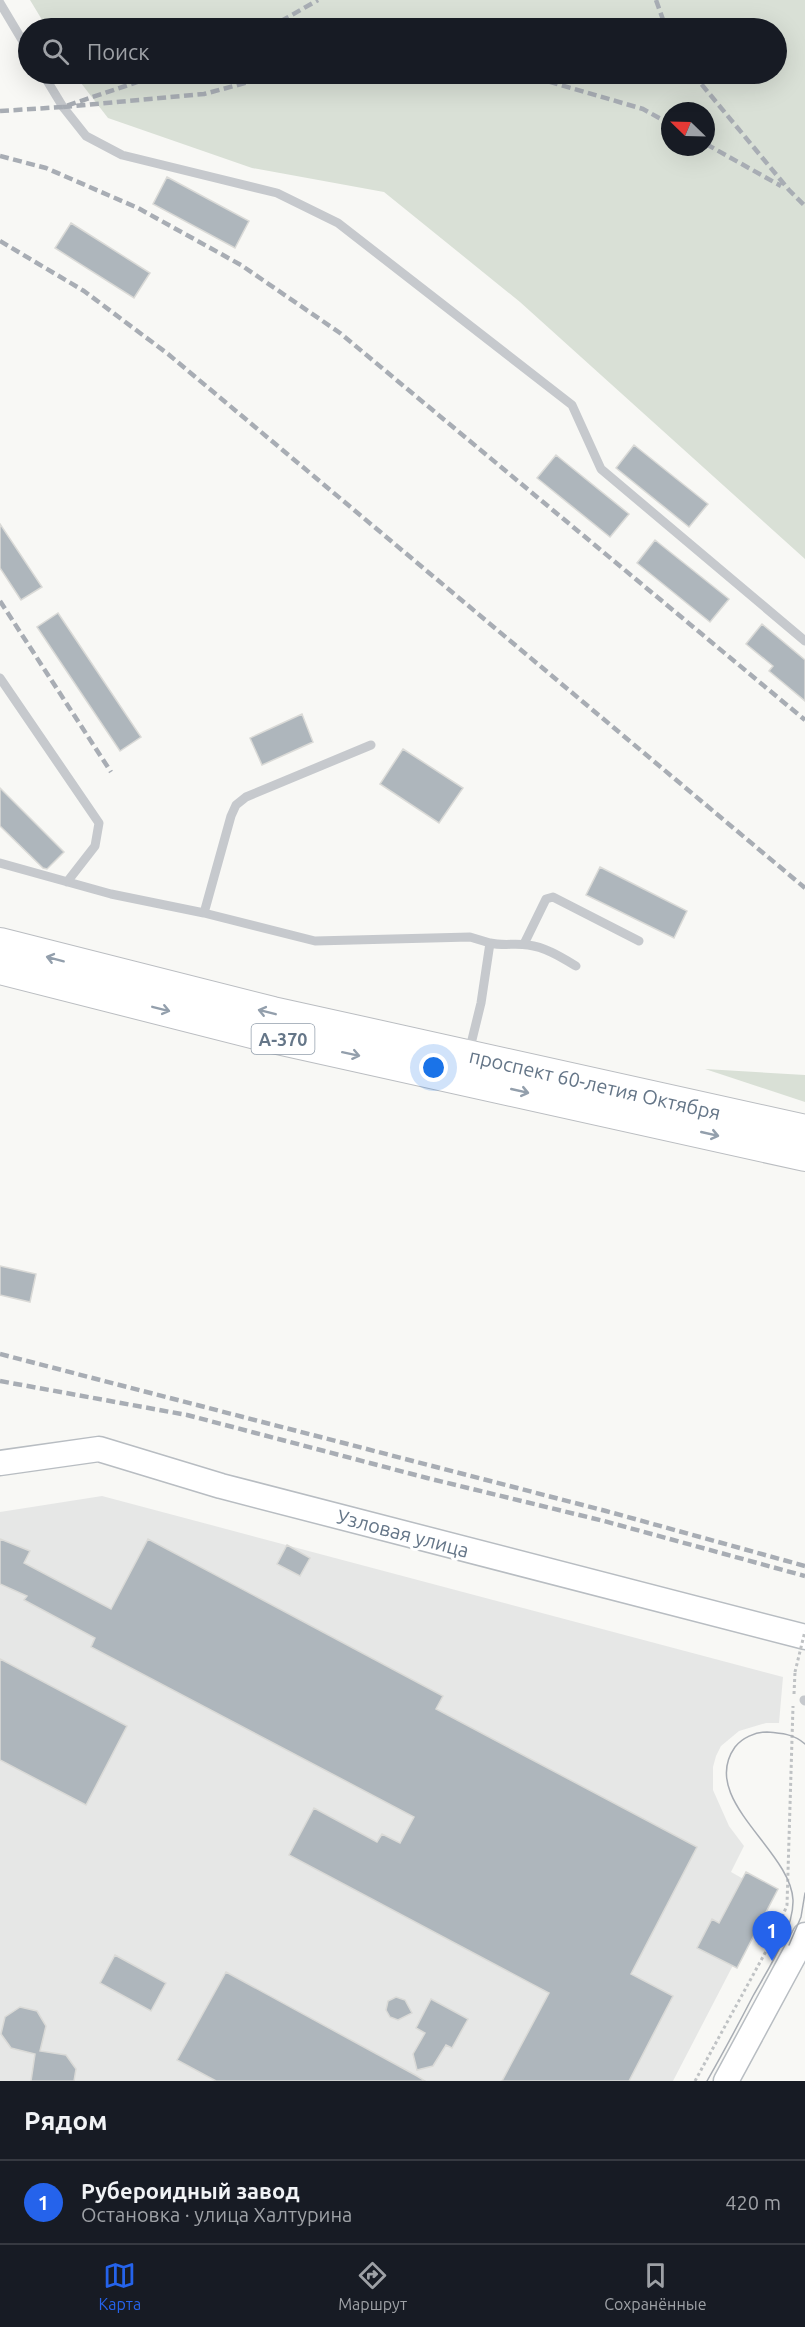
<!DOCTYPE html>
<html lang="ru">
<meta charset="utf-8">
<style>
:root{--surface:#171b24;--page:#242831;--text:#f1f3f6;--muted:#9ea1a6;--line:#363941;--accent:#2563eb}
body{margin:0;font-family:Ubuntu,sans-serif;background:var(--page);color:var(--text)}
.compass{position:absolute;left:661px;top:102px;width:54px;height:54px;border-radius:50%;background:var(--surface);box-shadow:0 6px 24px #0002;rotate:293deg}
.you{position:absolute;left:434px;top:1068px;width:21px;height:21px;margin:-15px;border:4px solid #fff;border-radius:50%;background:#1a73e8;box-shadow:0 0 0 9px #1a73e833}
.badge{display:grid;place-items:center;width:39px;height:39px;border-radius:50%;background:var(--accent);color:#fff;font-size:20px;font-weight:700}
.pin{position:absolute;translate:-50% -50px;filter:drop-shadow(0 2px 3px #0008)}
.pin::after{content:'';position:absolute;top:32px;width:21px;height:18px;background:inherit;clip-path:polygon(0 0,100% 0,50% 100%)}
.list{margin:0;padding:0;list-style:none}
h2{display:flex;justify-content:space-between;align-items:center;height:78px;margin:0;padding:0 24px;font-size:26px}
h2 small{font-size:20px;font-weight:400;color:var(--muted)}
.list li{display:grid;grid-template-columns:39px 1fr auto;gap:18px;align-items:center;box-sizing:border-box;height:84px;padding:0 24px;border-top:2px solid var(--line)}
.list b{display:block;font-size:22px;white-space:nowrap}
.list p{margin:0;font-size:20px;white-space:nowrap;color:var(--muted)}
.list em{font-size:20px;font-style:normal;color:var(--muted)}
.icon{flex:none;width:33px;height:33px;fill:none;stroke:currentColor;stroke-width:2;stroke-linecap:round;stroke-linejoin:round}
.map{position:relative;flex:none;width:805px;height:2081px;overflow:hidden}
.search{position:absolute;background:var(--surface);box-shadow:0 6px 24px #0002;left:18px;right:18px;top:18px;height:66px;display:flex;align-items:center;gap:15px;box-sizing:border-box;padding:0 21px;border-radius:33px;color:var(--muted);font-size:22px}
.sheet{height:162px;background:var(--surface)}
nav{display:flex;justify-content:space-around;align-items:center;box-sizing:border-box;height:84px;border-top:2px solid var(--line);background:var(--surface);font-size:16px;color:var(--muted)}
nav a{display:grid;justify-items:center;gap:3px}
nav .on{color:var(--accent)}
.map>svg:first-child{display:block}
.built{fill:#e6e7e6}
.green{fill:#d9e0d6;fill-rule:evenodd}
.building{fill:#aeb6bc;stroke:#dadad7;stroke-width:1.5}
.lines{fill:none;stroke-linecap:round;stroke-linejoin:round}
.secondary-casing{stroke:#b8bdc2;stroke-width:27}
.highway-casing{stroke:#babdc1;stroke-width:34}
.path{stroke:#bfc2c4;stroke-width:3;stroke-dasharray:3 3;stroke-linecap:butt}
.lane{stroke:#c6c9cd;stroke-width:9}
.secondary{stroke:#fff;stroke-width:24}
.highway{stroke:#fff;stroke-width:32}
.tram{stroke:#a8adb4;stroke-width:1.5}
.rail{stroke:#a8adb4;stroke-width:4.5;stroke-dasharray:9 4.5;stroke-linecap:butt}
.path-bridge{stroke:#bfc2c4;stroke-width:3;stroke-dasharray:3 3;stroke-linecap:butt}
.oneway{stroke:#939fac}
.labels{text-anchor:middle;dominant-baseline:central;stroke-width:6;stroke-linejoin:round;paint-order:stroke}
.shield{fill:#fff;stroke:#939fac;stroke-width:1.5}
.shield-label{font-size:18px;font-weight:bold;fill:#657688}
.street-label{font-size:20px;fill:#657688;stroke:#fff}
</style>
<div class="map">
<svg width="805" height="2081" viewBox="0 0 805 2081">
<rect width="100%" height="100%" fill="#f8f8f5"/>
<path class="built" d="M102 1496 783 1677 779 1723H766L739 1731 721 1746 716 1756 713 1767V1790L729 1826 744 1846 731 1872 770 1894 673 2081H0V1512Z"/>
<path class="green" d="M30 0H805V559L520 302 384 192 252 168 108 118 74 74H776V28H47ZM670 111H706V147H670Z
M705 1069 805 1075V1102Z"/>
<path class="building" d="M167 177 249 221 235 248 153 204Z
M71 223 150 273 134 298 55 248Z
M634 445 708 504 689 527 616 468Z
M556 455 629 514 610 537 537 478Z
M0 524 42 587 21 600 0 568Z
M655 540 729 599 710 622 637 563Z
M58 613 141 737 120 751 37 627Z
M762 624 805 660V701L769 671 773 666 746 644Z
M302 714 313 742 262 765 250 738Z
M403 749 463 788 439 823 380 784Z
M0 788 64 852 47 869 43 868 0 826Z
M600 867 687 911 674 938 586 895Z
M0 1266 36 1274 30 1302 0 1295Z
M0 1539 30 1551 24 1563 111 1609 148 1539 443 1696 436 1709 697 1847 631 1974 673 1996 629 2081H502L549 1993 289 1855 314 1808 377 1842 382 1834 400 1843 414 1817 91 1647 95 1638 24 1600 27 1596 0 1584Z
M287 1545 310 1558 300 1576 277 1564Z
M0 1659 127 1726 86 1805 0 1760Z
M746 1872 778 1889 737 1968 697 1948 712 1919 719 1923Z
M115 1955 166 1983 151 2011 100 1983Z
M226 1972 417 2076 425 2081H216L177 2060Z
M396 1997 405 2000 412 2013 398 2020 390 2017 386 2010 388 2001Z
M431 1999 468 2019 452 2048 446 2045 433 2066 417 2070 413 2054 425 2033 416 2028Z
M20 2007 37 2011 46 2026 40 2051 66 2055 76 2069 74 2081H31L35 2054 11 2048 1 2034 5 2017Z"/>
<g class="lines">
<defs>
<path id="secondary" d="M0 1463 99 1449 221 1486 805 1637
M726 2081 805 1935"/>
<path id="highway" d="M0 944 273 1013 805 1131
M0 968 268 1036 805 1155"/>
</defs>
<use href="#secondary" class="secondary-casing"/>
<use href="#highway" class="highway-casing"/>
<path class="path" d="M794 1694 795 1672
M695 2081 776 1933 787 1905 793 1706"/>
<path class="lane" d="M0 3 28 50
M43 74 63 107 86 136 122 155 277 193 338 223 572 405 601 469 805 641
M0 678 99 823 95 846 67 882
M0 863 111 894 204 913 315 941 470 937 490 943 481 1003 469 1052
M204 913 231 816 236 805 246 797 371 745
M490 943C503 946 515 943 528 945 545 947 561 957 576 966
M524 944 546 899 553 897 639 941
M804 1700 805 1701"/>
<use href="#secondary" class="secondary"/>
<use href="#highway" class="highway"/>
<path class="tram" d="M789 1945 801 1917 805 1893
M707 2081C723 2053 738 2025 753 1996 767 1971 794 1930 793 1900 791 1850 698 1799 735 1747 742 1738 755 1732 767 1732 781 1733 794 1734 805 1744"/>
<path class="rail" d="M656 0 666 28
M269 28 318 0
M523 74 643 109 670 124
M693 74 789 190 805 206
M63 107 204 94 279 74
M0 111 63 107 161 74
M706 144 781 186
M0 156 46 168 138 208 241 265 340 333 805 720
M0 241 84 291 168 354 805 888
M0 601 111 772
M0 1354 606 1511 805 1566
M0 1381 187 1415 427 1478 604 1521 805 1576"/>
<path class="path-bridge" d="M795 1672 805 1631"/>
</g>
<defs><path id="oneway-shaft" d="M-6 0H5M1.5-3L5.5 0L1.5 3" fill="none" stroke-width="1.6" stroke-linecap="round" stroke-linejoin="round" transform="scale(1.5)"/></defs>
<g class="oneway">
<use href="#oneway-shaft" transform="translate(55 959) rotate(-165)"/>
<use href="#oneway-shaft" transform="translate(161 1009) rotate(14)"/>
<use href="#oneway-shaft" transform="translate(267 1012) rotate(-166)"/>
<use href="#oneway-shaft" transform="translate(351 1054) rotate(12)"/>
<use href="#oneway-shaft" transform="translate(520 1091) rotate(13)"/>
<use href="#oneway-shaft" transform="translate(710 1134) rotate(13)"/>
</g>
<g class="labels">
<rect class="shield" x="251.5" y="1024" width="63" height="30" rx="4.5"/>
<g class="shield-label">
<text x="283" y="1039">А-370</text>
</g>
<g class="street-label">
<text transform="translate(595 1084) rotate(13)">проспект 60-летия Октября</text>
<text transform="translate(403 1533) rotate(15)">Узловая улица</text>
</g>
</g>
</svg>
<svg class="compass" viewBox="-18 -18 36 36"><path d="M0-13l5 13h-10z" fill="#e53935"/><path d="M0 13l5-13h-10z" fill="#9ea1a6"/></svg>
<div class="you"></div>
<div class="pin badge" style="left:772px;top:1961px">1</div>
<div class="search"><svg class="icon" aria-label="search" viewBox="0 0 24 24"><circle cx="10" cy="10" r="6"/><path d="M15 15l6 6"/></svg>Поиск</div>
</div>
<section class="sheet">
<h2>Рядом<small></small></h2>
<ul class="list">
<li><span class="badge">1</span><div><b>Рубероидный завод</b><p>Остановка · улица Халтурина</p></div><em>420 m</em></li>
</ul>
</section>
<nav>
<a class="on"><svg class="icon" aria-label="map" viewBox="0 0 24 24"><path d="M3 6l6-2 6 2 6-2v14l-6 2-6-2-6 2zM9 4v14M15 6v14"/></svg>Карта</a>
<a><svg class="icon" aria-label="directions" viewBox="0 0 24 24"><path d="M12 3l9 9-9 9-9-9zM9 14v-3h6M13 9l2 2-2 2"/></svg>Маршрут</a>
<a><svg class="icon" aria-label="saved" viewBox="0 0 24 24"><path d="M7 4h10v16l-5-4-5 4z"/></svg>Сохранённые</a>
</nav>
